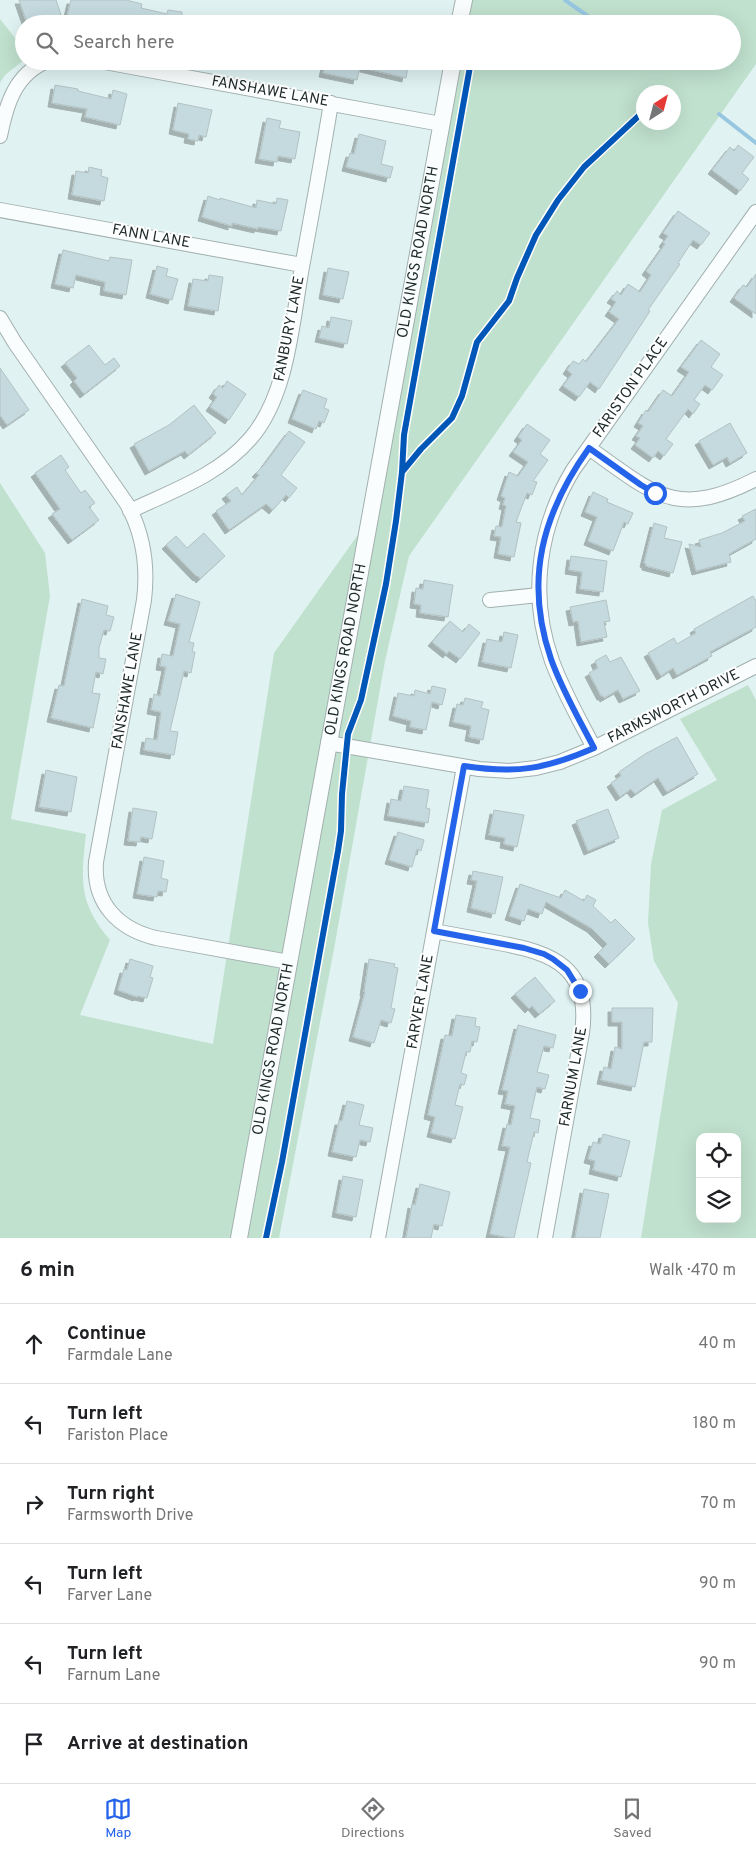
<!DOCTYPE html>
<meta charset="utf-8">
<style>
:root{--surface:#fff;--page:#f2f2f2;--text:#202124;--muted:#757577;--line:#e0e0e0;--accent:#2563eb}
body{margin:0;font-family:Overpass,sans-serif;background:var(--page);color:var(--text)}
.controls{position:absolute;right:15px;bottom:15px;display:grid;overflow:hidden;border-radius:10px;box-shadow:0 5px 20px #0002}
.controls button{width:45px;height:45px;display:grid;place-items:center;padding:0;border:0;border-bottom:1px solid var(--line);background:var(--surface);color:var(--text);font:25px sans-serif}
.compass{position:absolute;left:636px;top:85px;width:45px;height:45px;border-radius:50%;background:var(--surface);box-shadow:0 5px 20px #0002;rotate:36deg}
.stop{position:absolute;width:15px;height:15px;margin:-11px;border:4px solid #2563eb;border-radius:50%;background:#fff}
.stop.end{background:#2563eb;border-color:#fff;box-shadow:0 1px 5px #0008}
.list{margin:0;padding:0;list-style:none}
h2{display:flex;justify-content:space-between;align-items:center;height:65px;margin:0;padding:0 20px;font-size:21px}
h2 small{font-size:16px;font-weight:400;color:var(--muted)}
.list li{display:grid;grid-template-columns:32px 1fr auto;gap:15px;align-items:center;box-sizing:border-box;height:80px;padding:0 20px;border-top:1px solid var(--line)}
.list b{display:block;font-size:19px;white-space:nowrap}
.list p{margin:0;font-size:16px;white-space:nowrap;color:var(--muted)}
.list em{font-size:16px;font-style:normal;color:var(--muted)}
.icon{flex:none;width:28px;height:28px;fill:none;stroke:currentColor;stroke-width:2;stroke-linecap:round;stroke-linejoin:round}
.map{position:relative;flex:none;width:756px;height:1238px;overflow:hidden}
.search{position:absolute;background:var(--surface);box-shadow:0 5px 20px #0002;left:15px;right:15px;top:15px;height:55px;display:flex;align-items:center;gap:12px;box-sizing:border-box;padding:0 18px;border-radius:28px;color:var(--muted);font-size:19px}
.sheet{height:545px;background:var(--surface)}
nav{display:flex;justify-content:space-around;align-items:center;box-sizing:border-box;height:70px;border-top:1px solid var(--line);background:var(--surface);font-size:14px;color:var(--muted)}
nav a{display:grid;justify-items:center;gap:2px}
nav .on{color:var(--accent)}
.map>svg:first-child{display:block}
.green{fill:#c0e1ce;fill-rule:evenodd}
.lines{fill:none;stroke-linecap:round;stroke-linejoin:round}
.stream{stroke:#97c6e1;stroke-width:4}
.building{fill:#c4dadf;stroke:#b4c2c3;filter:url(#shadow)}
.minor-casing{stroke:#a2b0af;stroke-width:16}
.tertiary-casing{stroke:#a2b0af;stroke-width:18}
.minor{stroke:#fafdfd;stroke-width:14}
.tertiary{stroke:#fafdfd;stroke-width:16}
.cycleway-casing{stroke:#fff;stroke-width:9}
.cycleway{stroke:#0057b8;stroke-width:6}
.route{stroke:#2563eb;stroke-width:6}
.labels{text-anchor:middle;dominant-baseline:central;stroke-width:4;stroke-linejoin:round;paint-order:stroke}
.street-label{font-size:15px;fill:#1d2929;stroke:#fff}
</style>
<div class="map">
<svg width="756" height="1238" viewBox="0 0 756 1238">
<defs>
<filter id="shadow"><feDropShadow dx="-4" dy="4" stdDeviation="0" flood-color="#0004"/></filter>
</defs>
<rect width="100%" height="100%" fill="#e0f2f2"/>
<path class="green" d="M471 0H756V64L409 556 385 661 334 949 279 1238H247L460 61H732V24H466ZM644 92H674V122H644Z
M0 19 24 49V60L5 75 0 83Z
M0 483 45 553 50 596 11 819 86 834C81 880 78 902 110 940L80 1015 213 1044 274 653 362 529 233 1238H0Z
M748 685 756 700V1238H641L678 1003 654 961 648 923 651 864 662 810 717 780 680 719ZM700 1137H737V1219H700Z"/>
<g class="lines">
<path class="stream" d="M565 0 599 24
M653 61 658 65
M719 114 756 143"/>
</g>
<path class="building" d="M19 0H56L63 21 47 24 45 18 27 23Z
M71 0H126L142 4 141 8 167 14 168 10 182 12V17L192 20V24H89V22L67 17Z
M326 61H409L406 78 360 67 357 80 323 73Z
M55 85 78 89V91L111 99 113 90 127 94 120 125 85 117 87 109 52 103Z
M178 103 212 110 206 137 199 135 198 141 188 139 189 134 173 130Z
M267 118 281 121 279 128 300 132 295 159 278 156 277 162 259 159Z
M359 134 386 141 381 164 393 167 390 178 346 167 350 153 354 154Z
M738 145 754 157 742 173 749 179 740 191 712 170 730 147 734 151Z
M89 167 102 170 101 176 108 178 104 201 72 195 76 171 88 173Z
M208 196 220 200V198L256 208 257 200 276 204 277 198 288 200 281 231 258 227V229L232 223V226L202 217Z
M678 211 710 233 701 245 693 240 678 263 680 264 648 310 650 311 641 325 599 389 590 382 579 397 563 386 572 374 567 370 573 361 579 364 583 359 586 362 619 319 609 312 616 302 611 299 617 291 621 295 628 284 640 292 651 275 646 271 665 244 663 243 668 236 663 233Z
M63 250 109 261 110 257 132 260 126 295 104 291 105 282 76 275 73 288 55 284Z
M157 266 168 269 166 276 178 279 172 300 150 294Z
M328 268 349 272 343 299 323 295Z
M756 274V314L734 298 743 285 747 287Z
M209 275 223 277 218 311 188 306 193 279 208 281Z
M331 317 352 321 347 344 319 338 322 326 329 328Z
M701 340 720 354 711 367 723 375 712 390 705 385 694 400 700 404 693 414 688 409 666 439 673 444 664 456 658 451 653 458 635 445 640 438 636 436 643 426 638 423 646 410 648 412 663 390 672 396 689 372 681 367Z
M89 345 105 365 114 358 120 366 84 394 74 381 77 378 65 363Z
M0 368 29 410 7 425 0 415Z
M227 381 246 394 229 420 210 407 217 397 213 394 219 385 223 388Z
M303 390 327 399 324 408 329 410 324 423 319 421 316 429 292 419Z
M194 405 216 433 188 455 185 451 149 471 134 444 169 425Z
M730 423 747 453 730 463 727 457 713 465 699 441Z
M527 424 550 440 540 454 548 460 533 481 537 482 532 495 527 493 516 522 521 523 514 557 498 554 501 537 494 536 496 526 502 527 506 506 503 505 505 498 501 496 509 472 518 476 528 462 513 452 522 440 518 437Z
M289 431 305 442 281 475 297 488 289 498 286 495 273 510 266 504 229 530 216 511 231 501 226 495 237 487 242 495 259 475 256 473 264 465Z
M61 455 69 467 65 470 81 493 85 490 95 503 89 507 99 520 72 540 52 514 60 509 35 473Z
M593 492 608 499 607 502 633 513 628 524 624 522 613 551 588 541 597 517 585 512Z
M756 509V539L729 554 731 562 696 571 689 544 701 547 699 540 722 533 745 521 742 516Z
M654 523 667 527 664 538 682 542 673 573 646 566V564L644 563Z
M204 533 225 556 200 579 198 576 197 577 166 545 176 536 187 548Z
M571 556 607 561 603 592 580 589 582 572 569 570Z
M424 580 453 585 448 617 420 613 421 605 414 604 416 588 423 589Z
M176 594 200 602 189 642 194 643 192 652H195L191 673 184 671 170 731 178 732 174 755 144 750 146 738 157 740 161 712 151 710 154 694 160 696 166 667 160 666 162 654 173 656 180 624 168 621Z
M753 596 756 601V627L710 652 712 656 677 675 673 668 661 676 648 653 674 638 677 644 696 633 694 629Z
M82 599 108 606 106 615 114 617 110 631 104 630 99 648V658L106 659 103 674 96 672 92 693 100 694 93 728 51 718 59 685 64 686Z
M606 600 610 621 604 622 607 637 581 642 578 621 573 622 570 607Z
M450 621 463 632 469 624 480 633 460 659 449 651 447 654 432 642Z
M504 632 518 635 511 668 482 662 487 639 502 642Z
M606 655 610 662 621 657 640 691 623 699 618 690 604 698 603 696H601L589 673 598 668 595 661Z
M432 686 446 689 442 705 432 702 426 730 410 727 411 721 393 716 398 693 414 696 415 690 430 694Z
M465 698 483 702 481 708 489 710 483 740 469 737 471 726 453 722 457 704 463 705Z
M677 737 698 774 667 792 658 778 635 794 631 789 620 797 611 783 621 776 619 772 645 754Z
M46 770 77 777 71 812 39 807Z
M404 786 429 790 426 808 430 809 428 823 388 816 391 799 401 801Z
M133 808 157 812 152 839 141 837 140 842 128 841Z
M608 809 619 838 588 851 576 821Z
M494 810 524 815 517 847 504 844 505 838 489 835Z
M398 832 424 840 421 851 417 849 412 867 389 860Z
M144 857 164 861 161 878 168 880 166 892 158 891 157 897 137 894Z
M473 871 503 877 495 914 471 908 477 881 471 880Z
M520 884 561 898 565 890 584 901 587 895 596 900 593 906 611 923 615 919 635 939 609 964 598 953 607 944 591 928 546 902 542 914 528 909 524 921 509 916Z
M130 959 153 966 150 977 153 978 147 998 138 996 137 997 118 990 124 969 127 970Z
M369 959 395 964 394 967 398 968 391 1008 395 1009 391 1023 381 1020 374 1043 353 1037 365 992H364Z
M535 977 555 1001 539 1014 532 1006 529 1009 515 994Z
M612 1008H653L652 1042H644L635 1087 601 1080 604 1067 611 1069 615 1047 622 1049V1022H612Z
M456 1015 476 1018 475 1026 480 1027 477 1042 472 1041 470 1052H466L461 1073 467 1075 464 1085 460 1084 455 1105 463 1107 455 1139 431 1133 435 1117 428 1115 445 1035 452 1036Z
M518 1025 556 1035 553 1048 544 1046 537 1072 549 1075 545 1089 537 1087 530 1118 540 1120 538 1133 534 1132 527 1162 531 1163 514 1238H510L490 1234 510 1147 502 1146 507 1124 511 1125 515 1106 505 1104 508 1091 502 1090Z
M347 1101 364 1105 359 1125 373 1128 370 1142 360 1140 356 1157 332 1152 339 1121H342Z
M603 1134 630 1141 621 1177 593 1170 595 1161 588 1159 593 1142 600 1144Z
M343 1176 363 1180 356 1217 336 1213Z
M420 1184 450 1192 442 1226 434 1224 431 1238H406L412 1204 415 1205Z
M584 1189 609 1194 600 1238H575Z"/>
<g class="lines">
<defs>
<path id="minor" d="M99 61 441 124
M0 136C6 105 15 74 47 61
M0 210 302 265
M0 318 15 343 127 504C143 533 148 567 144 600L96 862C93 903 118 929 156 938L289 962
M589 448C654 494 676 520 756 479
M130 511C172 491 219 475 250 439 288 396 292 322 302 267 312 213 322 158 331 103
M490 600 539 595
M328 743 479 769 509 771 536 768 560 762 594 748 756 666
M594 748C579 719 563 691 552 661 529 597 538 528 573 470L756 212
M434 931C456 935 477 939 499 943 554 953 591 968 582 1033L545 1238
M378 1238 464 767"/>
<g id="tertiary">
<path d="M459 24 464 0"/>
<path id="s1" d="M239 1238 453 61"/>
</g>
</defs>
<use href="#minor" class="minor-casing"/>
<use href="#tertiary" class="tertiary-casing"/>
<use href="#minor" class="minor"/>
<use href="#tertiary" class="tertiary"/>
<defs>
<path id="cycleway" d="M402 472 421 449 452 418 462 396 477 342 509 301 517 278 536 235 558 200 584 167 644 111
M266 1238 282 1162 338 851 341 831 342 794 348 734 361 700 386 584 396 521 402 472 404 435 471 61"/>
</defs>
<use href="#cycleway" class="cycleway-casing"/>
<use href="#cycleway" class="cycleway"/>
</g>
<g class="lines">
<path class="route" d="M580 991 567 970 553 959 544 954 524 948 434 931 464 766C516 774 546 769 594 748 579 719 562 690 551 659 524 580 542 514 589 448L641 485 655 493"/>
</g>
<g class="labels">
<g class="street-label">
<text transform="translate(270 92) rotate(10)">FANSHAWE LANE</text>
<text transform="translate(151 237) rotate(10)">FANN LANE</text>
<text stroke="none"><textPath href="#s1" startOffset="1002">OLD KINGS ROAD NORTH</textPath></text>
<text transform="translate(290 329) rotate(-79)">FANBURY LANE</text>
<text transform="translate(631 388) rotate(-55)">FARISTON PLACE</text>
<text stroke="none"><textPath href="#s1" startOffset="598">OLD KINGS ROAD NORTH</textPath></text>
<text transform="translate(128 691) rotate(-80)">FANSHAWE LANE</text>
<text transform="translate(674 707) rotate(-27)">FARMSWORTH DRIVE</text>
<text transform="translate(421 1002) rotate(-80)">FARVER LANE</text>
<text stroke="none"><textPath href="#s1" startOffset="192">OLD KINGS ROAD NORTH</textPath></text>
<text transform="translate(574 1077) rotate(-80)">FARNUM LANE</text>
</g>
</g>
</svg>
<div class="controls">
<button><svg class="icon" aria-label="locate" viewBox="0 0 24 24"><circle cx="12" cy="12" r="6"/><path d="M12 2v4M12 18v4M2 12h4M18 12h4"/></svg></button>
<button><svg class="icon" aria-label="layers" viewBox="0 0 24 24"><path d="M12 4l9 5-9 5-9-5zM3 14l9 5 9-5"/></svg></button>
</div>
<svg class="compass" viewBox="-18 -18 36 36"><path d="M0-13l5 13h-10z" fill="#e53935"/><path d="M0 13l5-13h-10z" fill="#757577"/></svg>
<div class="stop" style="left:655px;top:493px"></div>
<div class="stop end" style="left:580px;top:991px"></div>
<div class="search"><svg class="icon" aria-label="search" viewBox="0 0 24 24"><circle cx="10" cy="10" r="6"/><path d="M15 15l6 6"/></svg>Search here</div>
</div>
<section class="sheet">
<h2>6 min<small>Walk · 470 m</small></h2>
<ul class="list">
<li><svg class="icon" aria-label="ahead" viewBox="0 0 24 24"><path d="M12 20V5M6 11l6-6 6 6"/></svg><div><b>Continue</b><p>Farmdale Lane</p></div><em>40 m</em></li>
<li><svg class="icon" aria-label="left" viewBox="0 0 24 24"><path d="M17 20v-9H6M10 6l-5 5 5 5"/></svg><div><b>Turn left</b><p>Fariston Place</p></div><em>180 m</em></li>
<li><svg class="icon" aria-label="right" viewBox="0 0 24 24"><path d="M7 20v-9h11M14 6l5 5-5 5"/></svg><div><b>Turn right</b><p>Farmsworth Drive</p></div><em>70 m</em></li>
<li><svg class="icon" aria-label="left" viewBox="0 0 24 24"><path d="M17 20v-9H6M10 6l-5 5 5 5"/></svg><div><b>Turn left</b><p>Farver Lane</p></div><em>90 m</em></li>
<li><svg class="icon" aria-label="left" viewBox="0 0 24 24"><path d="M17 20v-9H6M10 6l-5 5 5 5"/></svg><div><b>Turn left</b><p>Farnum Lane</p></div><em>90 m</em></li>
<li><svg class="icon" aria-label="arrive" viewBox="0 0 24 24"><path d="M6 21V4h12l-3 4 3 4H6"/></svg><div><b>Arrive at destination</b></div></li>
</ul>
</section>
<nav>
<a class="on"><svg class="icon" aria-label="map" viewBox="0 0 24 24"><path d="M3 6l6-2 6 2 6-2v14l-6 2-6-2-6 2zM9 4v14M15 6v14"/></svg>Map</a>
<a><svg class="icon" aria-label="directions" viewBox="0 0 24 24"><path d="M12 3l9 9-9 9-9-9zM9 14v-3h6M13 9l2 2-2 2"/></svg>Directions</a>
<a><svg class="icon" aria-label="saved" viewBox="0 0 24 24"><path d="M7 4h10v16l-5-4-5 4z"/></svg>Saved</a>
</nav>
